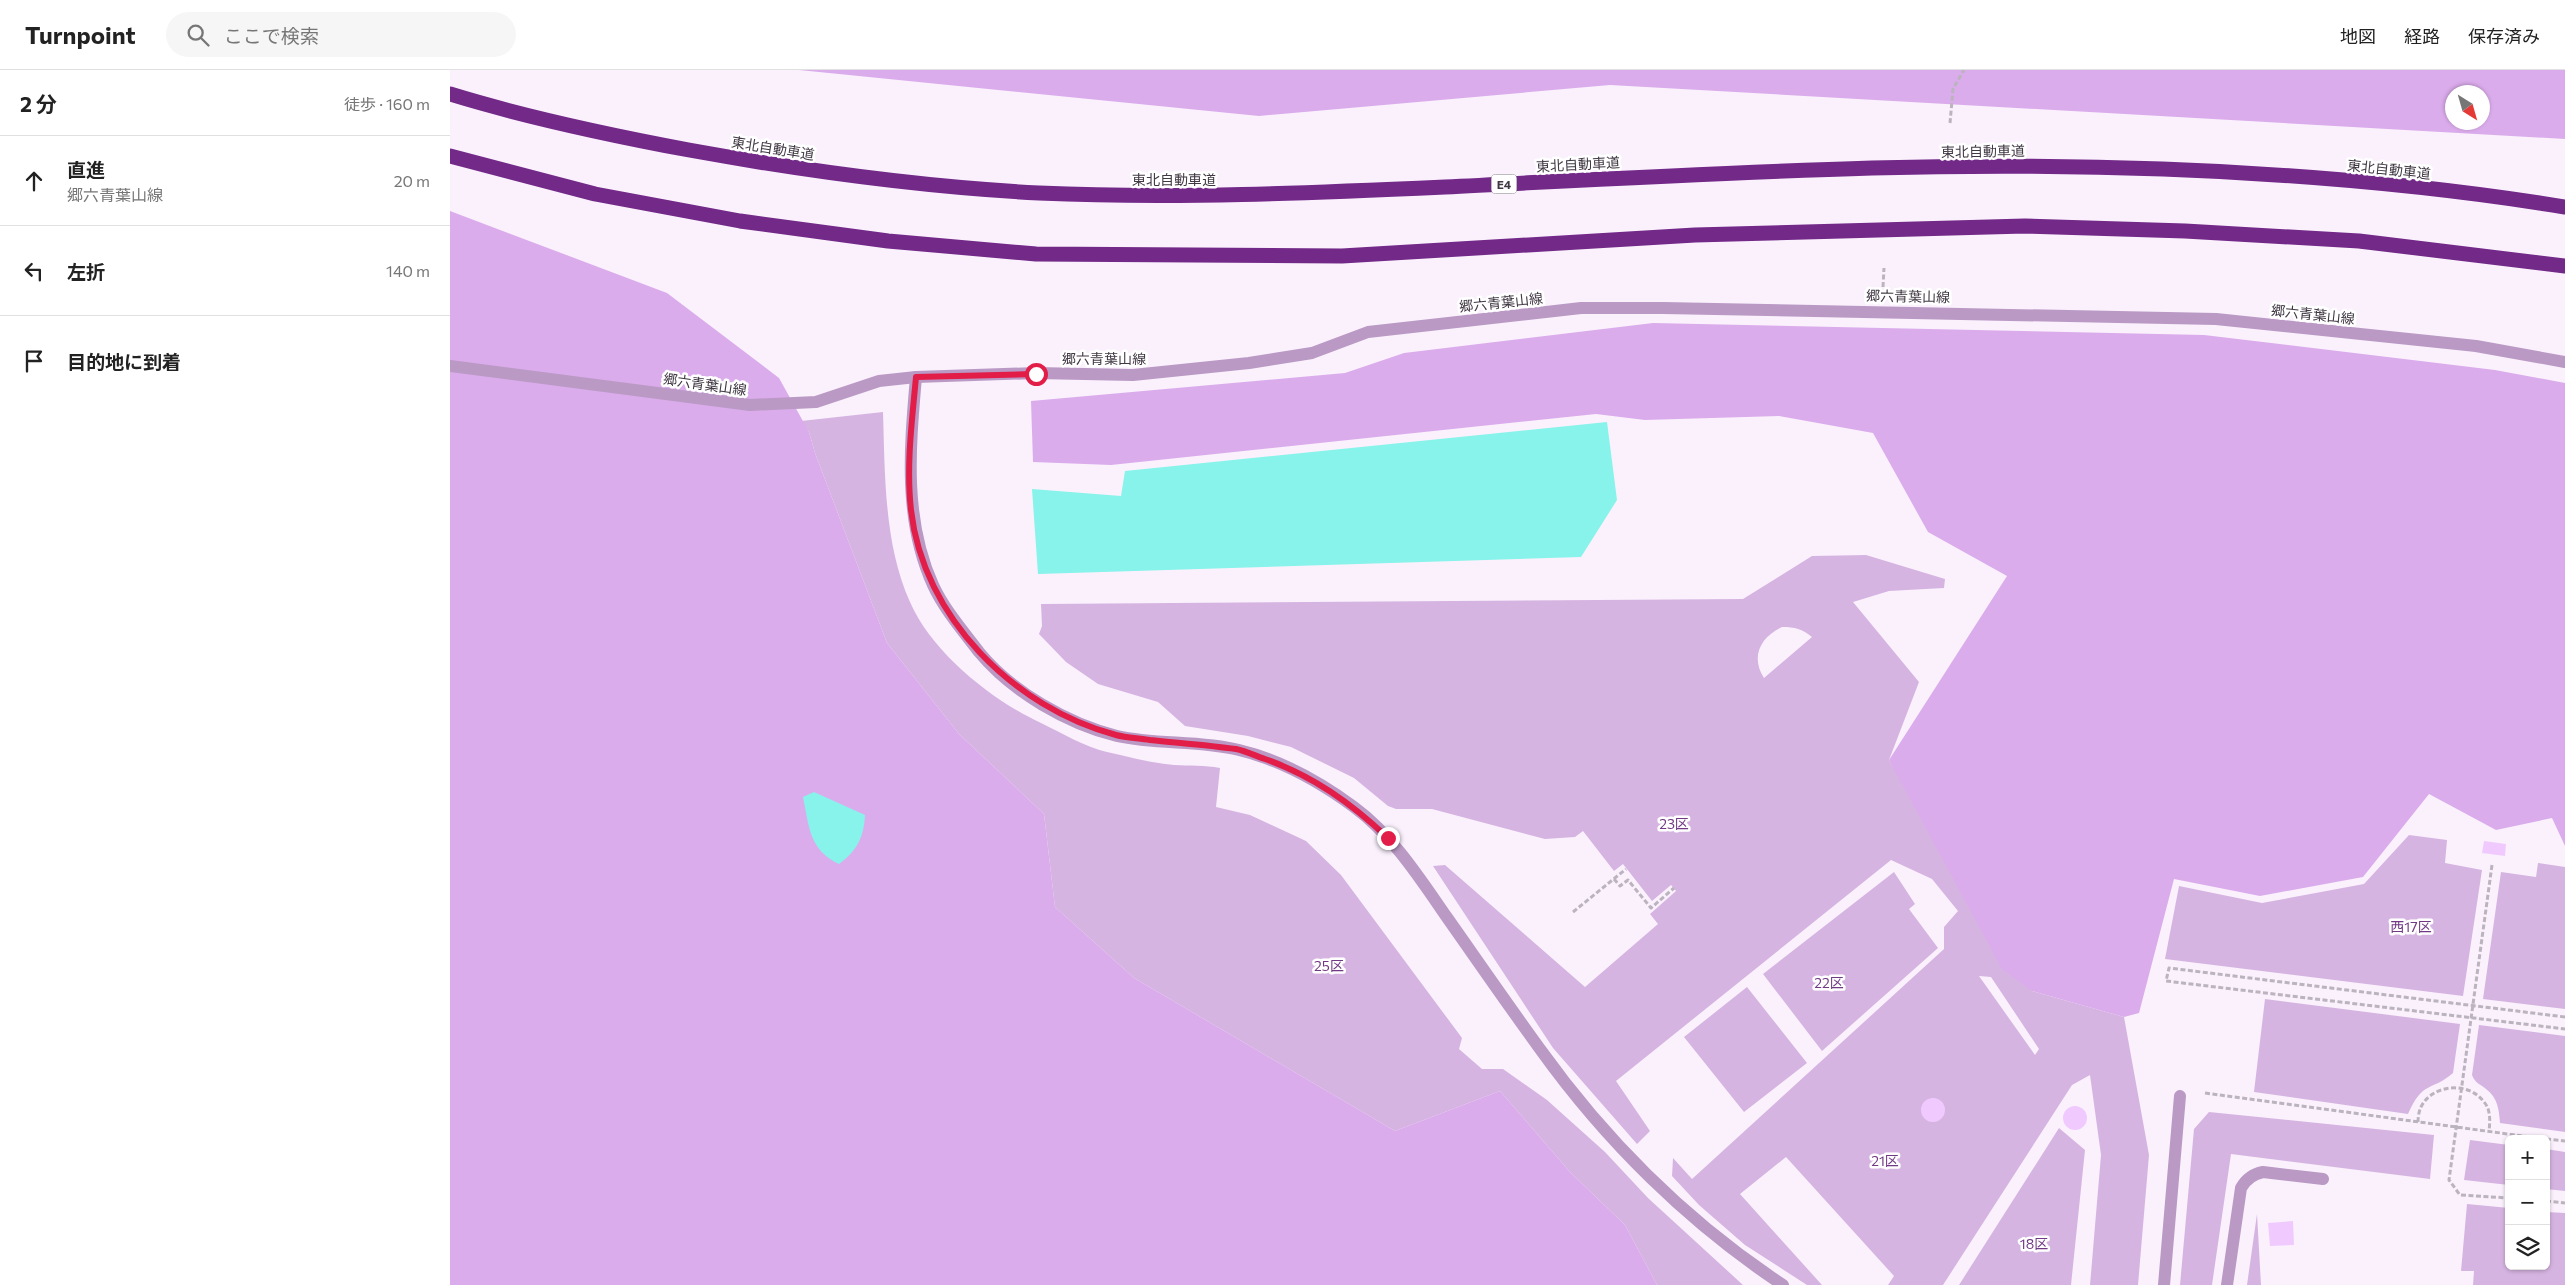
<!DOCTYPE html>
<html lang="ja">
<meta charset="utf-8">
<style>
:root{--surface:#fff;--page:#f6f6f6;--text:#222;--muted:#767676;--line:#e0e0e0}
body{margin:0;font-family:Commissioner,"Noto Sans JP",sans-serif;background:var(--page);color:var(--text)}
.controls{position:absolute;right:15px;bottom:15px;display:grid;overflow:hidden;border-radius:8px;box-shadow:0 1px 4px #0004}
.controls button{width:45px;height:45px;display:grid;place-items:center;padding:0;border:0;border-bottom:1px solid var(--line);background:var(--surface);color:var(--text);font:25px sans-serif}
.compass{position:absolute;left:1995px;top:15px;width:45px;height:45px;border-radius:50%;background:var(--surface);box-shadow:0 1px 4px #0004;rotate:143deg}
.stop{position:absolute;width:15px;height:15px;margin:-11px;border:4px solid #e11d48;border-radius:50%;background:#fff}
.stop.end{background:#e11d48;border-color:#fff;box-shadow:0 1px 5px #0008}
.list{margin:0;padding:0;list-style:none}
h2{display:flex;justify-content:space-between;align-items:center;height:65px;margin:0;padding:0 20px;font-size:21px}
h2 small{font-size:16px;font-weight:400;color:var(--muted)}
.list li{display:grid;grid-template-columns:32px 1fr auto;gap:15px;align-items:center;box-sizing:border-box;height:90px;padding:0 20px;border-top:1px solid var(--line)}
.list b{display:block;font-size:19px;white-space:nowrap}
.list p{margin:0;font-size:16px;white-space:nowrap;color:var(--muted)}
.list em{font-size:16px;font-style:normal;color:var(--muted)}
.icon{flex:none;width:28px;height:28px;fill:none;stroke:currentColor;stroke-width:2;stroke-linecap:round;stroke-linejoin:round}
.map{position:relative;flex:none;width:2115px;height:1215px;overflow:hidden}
header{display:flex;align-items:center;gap:30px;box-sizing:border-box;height:70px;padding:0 25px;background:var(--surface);border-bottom:1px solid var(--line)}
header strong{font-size:24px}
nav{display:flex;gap:28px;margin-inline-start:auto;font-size:18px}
.search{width:350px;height:45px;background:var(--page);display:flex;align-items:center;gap:12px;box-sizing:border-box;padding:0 18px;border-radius:28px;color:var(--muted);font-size:19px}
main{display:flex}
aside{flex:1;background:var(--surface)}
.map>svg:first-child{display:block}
.green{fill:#d6b4e1;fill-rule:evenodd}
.forest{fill:#dbacec;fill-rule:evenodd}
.water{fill:#87f3ea}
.building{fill:#f0cafe}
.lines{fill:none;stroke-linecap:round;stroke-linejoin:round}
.path{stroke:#bbb3be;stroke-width:3;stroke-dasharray:5 2.5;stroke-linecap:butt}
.service{stroke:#ba99c5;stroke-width:12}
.minor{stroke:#ba99c5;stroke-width:12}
.motorway{stroke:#722988;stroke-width:15}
.route{stroke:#e11d48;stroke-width:6}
.labels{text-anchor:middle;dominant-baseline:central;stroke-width:5;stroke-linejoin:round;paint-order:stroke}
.shield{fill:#fff;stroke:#79747b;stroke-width:1}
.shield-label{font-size:12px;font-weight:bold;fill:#403843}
.street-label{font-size:14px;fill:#403843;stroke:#fff}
.park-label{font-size:14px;fill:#713984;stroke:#fff}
</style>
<header>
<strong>Turnpoint</strong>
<div class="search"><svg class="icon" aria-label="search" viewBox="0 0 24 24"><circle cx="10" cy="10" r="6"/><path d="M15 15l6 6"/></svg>ここで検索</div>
<nav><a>地図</a><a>経路</a><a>保存済み</a></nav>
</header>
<main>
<aside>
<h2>2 分<small>徒歩 · 160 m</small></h2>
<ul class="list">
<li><svg class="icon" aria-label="ahead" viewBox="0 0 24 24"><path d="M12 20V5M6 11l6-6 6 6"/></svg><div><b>直進</b><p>郷六青葉山線</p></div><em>20 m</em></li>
<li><svg class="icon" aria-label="left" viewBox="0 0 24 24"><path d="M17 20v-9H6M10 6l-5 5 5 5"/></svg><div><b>左折</b></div><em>140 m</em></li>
<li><svg class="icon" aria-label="arrive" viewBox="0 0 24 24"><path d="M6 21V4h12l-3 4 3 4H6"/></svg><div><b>目的地に到着</b></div></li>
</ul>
</aside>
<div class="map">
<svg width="2115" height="1215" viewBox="0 0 2115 1215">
<rect width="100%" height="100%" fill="#faf1fd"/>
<path class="green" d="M433 342C435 405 434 474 460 532 482 583 543 631 591 653 612 663 635 677 657 682 679 687 702 693 724 695 740 696 755 695 770 698L766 737 800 745 856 771 891 805 1012 968 1009 979 1032 999H1053L1097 1030 1155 1082 1198 1128 1293 1215H1207L1175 1155 1120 1102 1050 1021 945 1061 684 908 605 837 594 744 509 664 437 573 365 383 359 362 351 351Z
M1416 485 1495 509 1494 518 1439 521 1403 532 1469 612 1439 690 1582 921 1674 947 1699 1085 1688 1215H1640L1651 1085 1640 1005 1622 1015 1493 1215H1438L1444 1206 1336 1087 1290 1124 1372 1215H1357L1295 1175 1249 1135 1222 1106 1223 1088 1242 1109 1494 879V857L1508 841 1482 809 1441 790 1166 1011 1200 1061 1187 1074 1103 978 983 796 995 795 1135 917 1208 854 1200 844 1226 821 1221 815 1202 831 1173 794 1164 801 1133 761 1125 767 1095 769 982 739H946L938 736 904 708 841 677 798 666 735 656 708 632 648 614 616 592 589 564 592 556 591 534 1293 529 1362 486ZM1332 557C1345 557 1352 559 1362 567L1314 608C1300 586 1311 567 1332 557ZM1529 906 1541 907 1589 979 1585 985Z
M1959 765 1997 770 1995 793 2032 800 2013 926 1715 889 1729 816 1812 833 1914 814Z
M2088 793 2115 797V939L2033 929 2051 802 2086 807Z
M1444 802 1465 834 1459 839 1488 878 1372 981 1313 904Z
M1297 917 1357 993 1294 1042 1234 967Z
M1815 929 2010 954 2003 1003C1981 1022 1973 1010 1958 1044L1804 1022Z
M2029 955 2115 966V1062L2050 1053C2049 1040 2048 1028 2036 1019 2030 1014 2025 1013 2022 1005Z
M1759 1042 1984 1065 1980 1109 1781 1084 1762 1215H1730L1744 1059Z
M1609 1058 1635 1080 1621 1215H1509Z
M2020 1070 2059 1075V1115L2014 1110Z
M2096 1079 2115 1082V1121L2096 1119Z
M2017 1134 2059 1138V1196H2096V1142L2115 1143V1215H2023L2024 1201H2011Z
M1807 1144 1811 1215H1797Z"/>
<path class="forest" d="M349 0H2115V69L1160 15 809 46ZM2002 22H2032V52H2002Z
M0 141 217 223 329 308 359 362 365 383 437 573 509 664 594 744 605 837 684 908 945 1061 1050 1021 1120 1102 1175 1155 1207 1215H0Z
M1203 253 1754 265 2045 300 2115 313V776L2102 748 2046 760 1979 724 1913 807 1810 826 1724 809 1689 943 1674 947 1582 921 1552 899 1439 690 1557 506 1478 462 1423 363 1329 346 1195 350 1146 344 661 395 583 392 581 331 895 303 954 283Z"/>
<path class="water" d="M1157 352 1167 430 1131 487 588 504 582 419 671 426 675 401Z
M364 722 415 745C414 767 407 781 389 794 359 780 359 756 353 727Z"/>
<path class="building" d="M2034 771 2056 774 2055 786 2032 783Z
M1471 1040a12 12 0 1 1 24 0a12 12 0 1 1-24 0Z
M1613 1048a12 12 0 1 1 24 0a12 12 0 1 1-24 0Z
M1843 1151 1844 1175 1820 1176 1818 1153Z"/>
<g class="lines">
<path class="path" d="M1500 53 1503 19 1514 0
M1433 217 1434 198
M2042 795 1999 1110 2010 1125 2059 1128
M1164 809 1170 816 1178 810 1201 838 1224 818
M1123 842 1176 799
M2115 947 1719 898 1716 911 2115 959
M1755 1023 2095 1069
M1968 1052C1968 1047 1969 1041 1971 1037 1982 1014 2019 1011 2034 1032 2041 1040 2040 1051 2039 1062
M2096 1069 2115 1071
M2096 1131 2115 1133"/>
<path class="service" d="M466 307C460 377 453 449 483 515 494 539 513 561 529 582 562 622 618 654 667 666 707 675 749 670 789 680 831 690 870 712 904 737 942 765 969 807 996 846 1027 890 1058 935 1090 979 1156 1071 1239 1153 1333 1215
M1714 1215 1730 1026
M1777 1215 1791 1118C1796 1109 1803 1104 1813 1102L1873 1109"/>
<path class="minor" d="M0 296 300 335 366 332 429 311 466 307 586 303 683 305 799 293 862 283 918 262 1131 238H1213L1766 249 2026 276 2115 292"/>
<path class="motorway" d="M0 24C78 48 159 65 239 80 355 101 471 117 589 123 724 129 860 123 995 117 1137 110 1280 102 1422 98 1653 92 1887 100 2115 137
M0 86 145 124 290 151 438 171 586 184 892 186 1245 165 1575 156 1735 161 1909 171 2115 196"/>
</g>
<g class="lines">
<path class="route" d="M586 304 466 307C462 351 456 396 461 440 473 547 564 638 666 665 677 668 689 668 700 670 729 673 758 675 786 679 796 681 806 686 815 689 863 706 901 733 938 768"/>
</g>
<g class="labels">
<rect class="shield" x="1041.5" y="104.5" width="25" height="19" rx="4"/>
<g class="shield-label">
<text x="1054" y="114">E4</text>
</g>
<g class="street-label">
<text transform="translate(323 78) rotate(9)">東北自動車道</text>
<text transform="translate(1533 81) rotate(-1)">東北自動車道</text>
<text transform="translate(1128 94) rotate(-3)">東北自動車道</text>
<text transform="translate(1939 99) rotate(6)">東北自動車道</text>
<text x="724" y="109">東北自動車道</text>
<text transform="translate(1458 226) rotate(1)">郷六青葉山線</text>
<text transform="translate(1051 232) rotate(-6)">郷六青葉山線</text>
<text transform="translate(1863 244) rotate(6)">郷六青葉山線</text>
<text x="654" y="288">郷六青葉山線</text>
<text transform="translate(255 314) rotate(8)">郷六青葉山線</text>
</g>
<g class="park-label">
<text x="1224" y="753">23区</text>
<text x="1961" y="856">西17区</text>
<text x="879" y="895">25区</text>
<text x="1379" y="912">22区</text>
<text x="1435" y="1090">21区</text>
<text x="1584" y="1173">18区</text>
</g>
</g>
</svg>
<div class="controls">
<button>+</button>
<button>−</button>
<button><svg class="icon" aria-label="layers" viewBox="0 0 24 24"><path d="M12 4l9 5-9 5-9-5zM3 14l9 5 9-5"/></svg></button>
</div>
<svg class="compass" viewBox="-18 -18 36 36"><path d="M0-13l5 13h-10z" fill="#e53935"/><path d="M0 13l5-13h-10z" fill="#767676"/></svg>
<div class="stop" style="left:586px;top:304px"></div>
<div class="stop end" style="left:938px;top:768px"></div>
</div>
</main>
